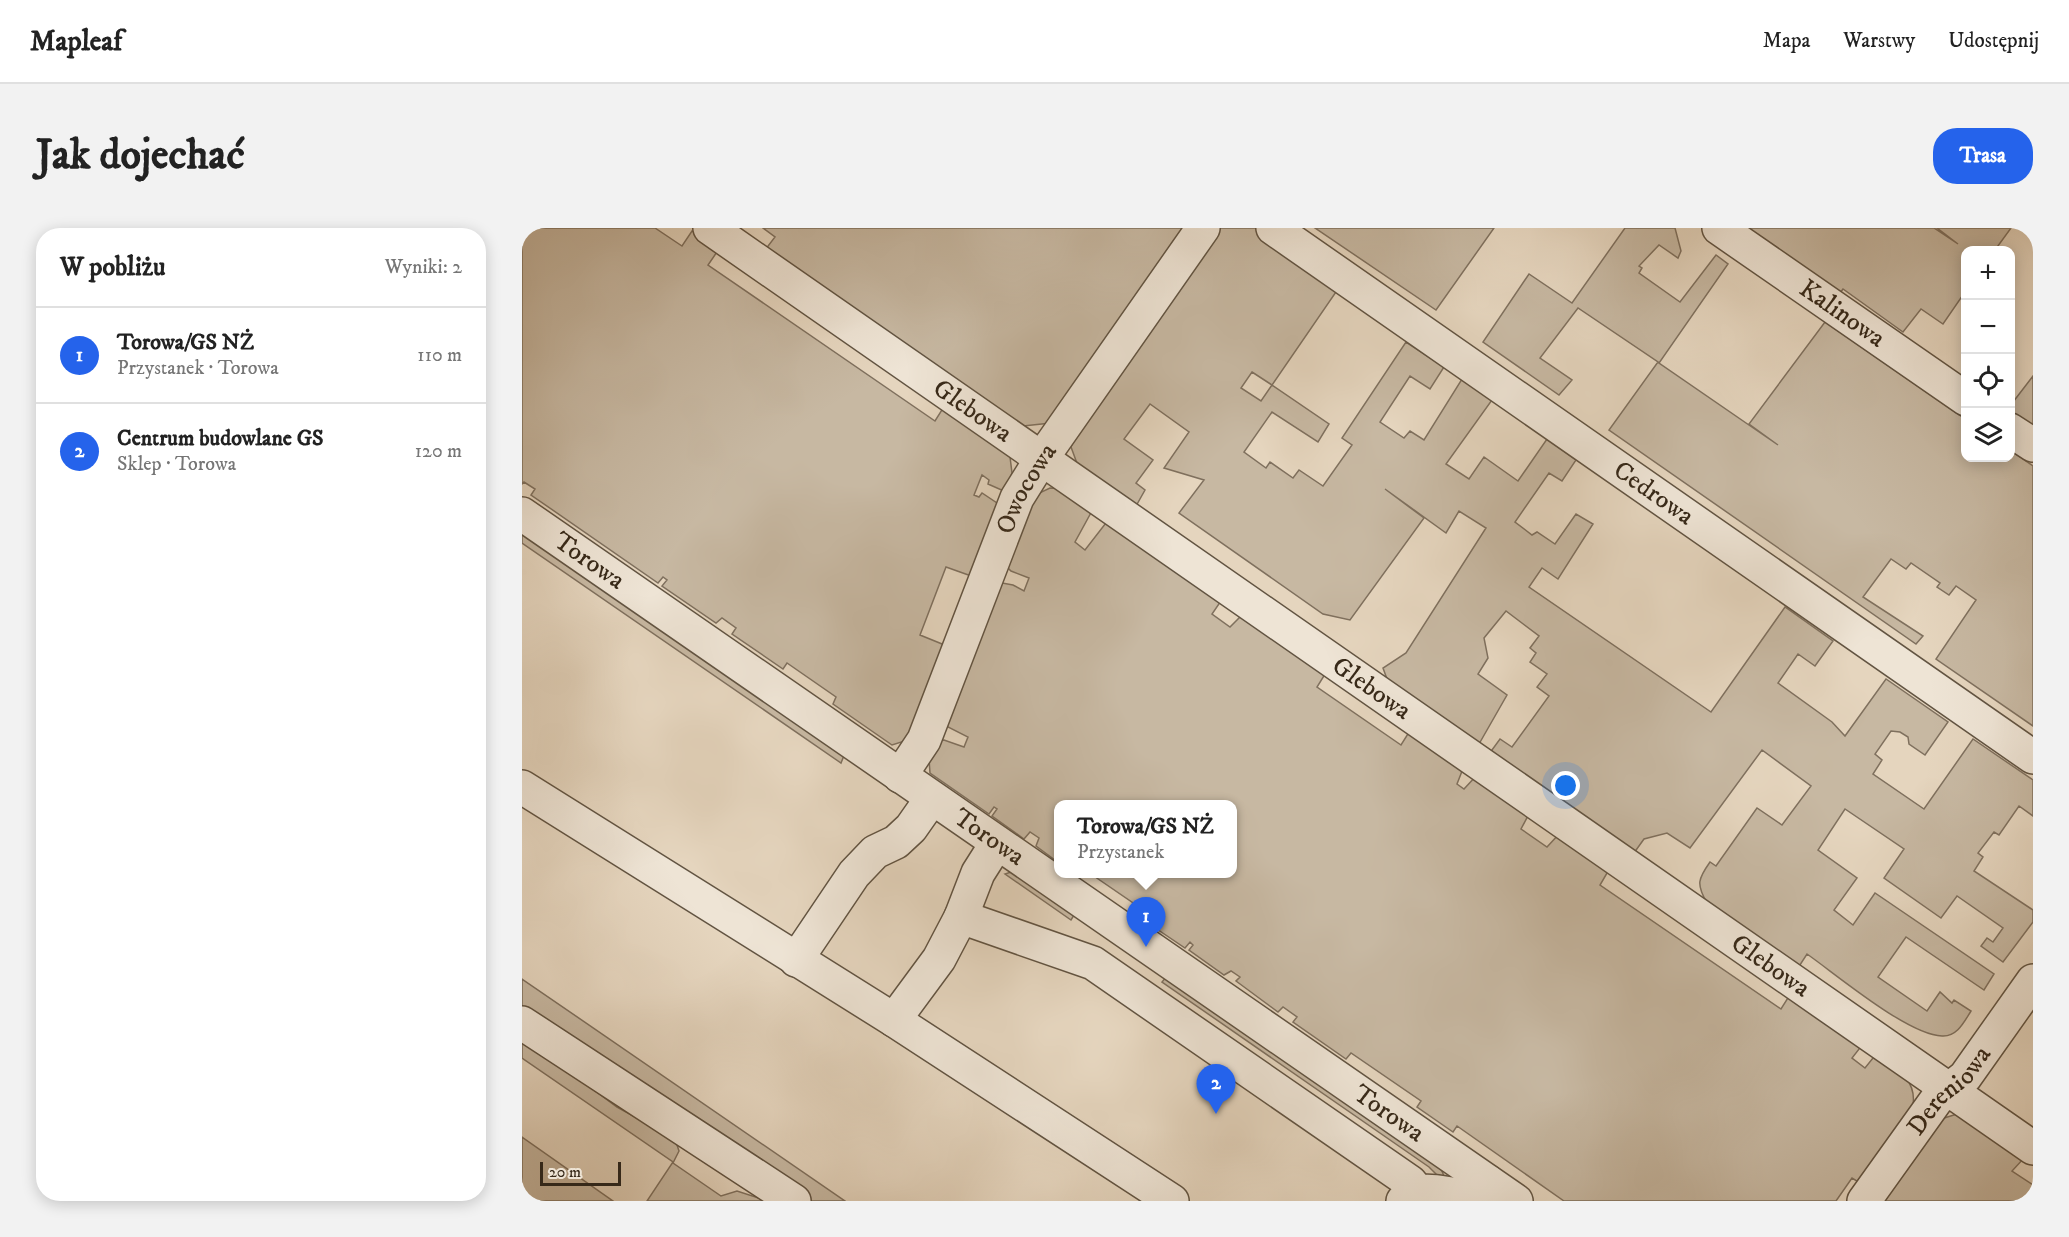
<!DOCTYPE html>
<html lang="pl">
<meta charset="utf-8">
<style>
:root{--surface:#fff;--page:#f2f2f2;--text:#222;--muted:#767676;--line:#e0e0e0;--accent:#2563eb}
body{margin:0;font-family:"IM FELL DW Pica",serif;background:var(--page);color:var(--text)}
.controls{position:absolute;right:18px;top:18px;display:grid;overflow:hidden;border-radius:12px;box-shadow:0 3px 15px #0003}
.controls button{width:54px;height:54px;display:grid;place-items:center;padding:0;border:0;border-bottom:2px solid var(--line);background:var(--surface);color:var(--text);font:30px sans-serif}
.scale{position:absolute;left:18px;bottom:15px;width:81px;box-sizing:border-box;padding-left:6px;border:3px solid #372919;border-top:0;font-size:16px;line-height:21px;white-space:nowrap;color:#372919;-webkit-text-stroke:4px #eee4d5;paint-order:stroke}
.you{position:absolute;left:1044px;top:558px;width:21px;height:21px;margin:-15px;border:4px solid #fff;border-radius:50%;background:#1a73e8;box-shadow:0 0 0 9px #1a73e833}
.badge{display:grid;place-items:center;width:39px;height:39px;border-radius:50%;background:var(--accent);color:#fff;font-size:20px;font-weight:700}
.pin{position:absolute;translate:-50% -50px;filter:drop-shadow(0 2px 3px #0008)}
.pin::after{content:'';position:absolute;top:32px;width:21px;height:18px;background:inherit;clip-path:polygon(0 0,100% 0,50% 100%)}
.popup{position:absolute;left:532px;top:572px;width:183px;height:78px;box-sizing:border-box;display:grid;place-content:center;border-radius:12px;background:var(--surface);filter:drop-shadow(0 2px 4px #0005);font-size:20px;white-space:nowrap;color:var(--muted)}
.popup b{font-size:22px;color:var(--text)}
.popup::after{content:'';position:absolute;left:50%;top:100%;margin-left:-12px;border:12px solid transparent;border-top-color:var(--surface)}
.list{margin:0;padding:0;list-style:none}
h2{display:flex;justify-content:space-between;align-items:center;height:78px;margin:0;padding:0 24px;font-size:26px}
h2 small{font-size:20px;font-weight:400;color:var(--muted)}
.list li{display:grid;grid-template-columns:39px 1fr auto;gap:18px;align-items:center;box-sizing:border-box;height:96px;padding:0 24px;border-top:2px solid var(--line)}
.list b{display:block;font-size:22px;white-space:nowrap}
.list p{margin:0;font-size:20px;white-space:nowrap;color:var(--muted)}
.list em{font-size:20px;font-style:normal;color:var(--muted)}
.icon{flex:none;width:33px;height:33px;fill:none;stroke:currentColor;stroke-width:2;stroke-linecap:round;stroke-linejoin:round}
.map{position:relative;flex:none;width:1511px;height:973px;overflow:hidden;border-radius:24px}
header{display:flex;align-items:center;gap:36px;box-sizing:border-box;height:84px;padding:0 30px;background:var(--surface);border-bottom:2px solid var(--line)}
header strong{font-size:28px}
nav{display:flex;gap:33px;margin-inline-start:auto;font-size:21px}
.intro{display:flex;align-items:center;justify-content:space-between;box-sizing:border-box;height:144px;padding:0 36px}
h1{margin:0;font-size:42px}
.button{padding:15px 27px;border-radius:24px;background:var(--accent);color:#fff;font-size:21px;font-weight:700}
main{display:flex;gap:36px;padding:0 36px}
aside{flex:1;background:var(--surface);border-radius:24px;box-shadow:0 3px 15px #0003}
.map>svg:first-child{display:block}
.green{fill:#c7b8a2;stroke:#7f705e;stroke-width:1.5;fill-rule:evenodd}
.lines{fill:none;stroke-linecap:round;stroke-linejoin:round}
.minor-casing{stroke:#625442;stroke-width:36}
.minor{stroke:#eee4d5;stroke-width:33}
.labels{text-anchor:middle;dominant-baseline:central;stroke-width:4.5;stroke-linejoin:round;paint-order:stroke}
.street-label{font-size:26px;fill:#372919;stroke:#eee4d5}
</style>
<header>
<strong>Mapleaf</strong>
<nav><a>Mapa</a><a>Warstwy</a><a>Udostępnij</a></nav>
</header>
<div class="intro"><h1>Jak dojechać</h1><a class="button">Trasa</a></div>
<main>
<aside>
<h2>W pobliżu<small>Wyniki: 2</small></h2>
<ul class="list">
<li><span class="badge">1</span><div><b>Torowa/GS NŻ</b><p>Przystanek · Torowa</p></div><em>110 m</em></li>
<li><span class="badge">2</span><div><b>Centrum budowlane GS</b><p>Sklep · Torowa</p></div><em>120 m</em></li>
</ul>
</aside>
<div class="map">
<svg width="1511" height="973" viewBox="0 0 1511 973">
<rect width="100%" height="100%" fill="#e5d5be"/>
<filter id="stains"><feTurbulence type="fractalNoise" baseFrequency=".00333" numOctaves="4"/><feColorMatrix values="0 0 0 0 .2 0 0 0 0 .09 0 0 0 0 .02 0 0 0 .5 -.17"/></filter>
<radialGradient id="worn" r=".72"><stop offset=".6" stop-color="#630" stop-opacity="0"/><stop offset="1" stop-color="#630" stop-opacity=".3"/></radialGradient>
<path class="green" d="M0 0H133L160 18 170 3 197 21 186 37 413 193 423 177 488 229 490 245 484 264 466 256 467 252 460 247 452 267 457 269 460 265 478 277 452 349 424 339 398 407 425 418 386 512 370 517 311 476 314 469 265 435 261 441 210 406 214 400 200 390 194 395 140 358 145 352 141 349 136 355 9 267 13 261 2 254 0 256Z
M241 0H663L529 195 501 198 243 22 253 9Z
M695 0H737L773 35 814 64 750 157 807 196 796 214 750 184 722 224 744 240 748 234 771 250 777 242 801 258 830 217 820 210 884 114 922 139 908 161 888 148 858 194 882 210 888 203 902 212 940 151 970 172 924 236 947 251 962 229 996 253 1025 211 1054 232 1040 253 1027 245 993 294 1010 307 1015 304 1033 316 1054 286 1071 296 1036 351 1020 340 1007 359 1189 484 1263 379 1311 413 1293 438 1276 426 1256 455 1310 494 1323 508 1364 451 1426 494 1403 527 1387 516 1386 509 1378 504 1369 503 1353 526 1360 532 1351 546 1402 581 1451 511 1511 552V588L1497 578 1477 607 1472 604 1456 625 1461 629 1452 643 1511 682V694L1481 734 1459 718 1465 710 1471 714 1481 700 1435 668 1419 690 1362 650 1382 621 1323 581 1296 622 1335 650 1312 682 1331 697 1353 665 1472 746 1462 762 1384 709 1356 749 1405 783 1418 764 1430 775 1432 772 1449 783C1442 794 1435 809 1420 808 1386 807 1315 747 1285 726L1276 740 1185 675C1174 656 1176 651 1188 634L1194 638 1235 580 1260 597 1289 558 1240 522 1168 620 1145 605 1122 611 1112 625 967 526 978 511 990 519 1027 468 1015 459 1025 446 1008 434 1014 425 1008 420 1017 408 984 383 962 410 966 430 956 446 985 467 957 516 865 451 861 440 884 425 964 300 937 283 924 305 863 261 902 290 828 392 801 386 657 285 682 252 642 240 667 204 628 176 602 211 631 232 614 255 623 262 614 278 556 238 549 219 554 205ZM730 144 750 157 739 173 719 160Z
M793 0H972L914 82Z
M1103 0H1153L1159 23 1156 30 1137 17 1117 38 1120 40 1117 45 1158 74 1194 27 1206 36 1137 135 1256 217 1227 196 1303 94 1443 191 1444 230H1488L1489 223 1511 238V498L1414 431 1454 372 1434 358 1427 367 1415 359 1418 355 1389 335 1384 341 1369 331 1341 369 1401 408 1394 416 1087 202 1136 134 1056 80 1018 130 1050 152 1037 167 961 114 1007 46 1050 75Z
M1222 0H1412L1436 16 1415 0H1489L1473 22H1444L1443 64 1421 96 1399 81 1381 104 1321 61 1318 65Z
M1511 148V200L1489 185 1488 178Z
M528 260 542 261 571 281 553 314 563 322 587 291 701 370 690 386 708 399 722 385 805 443 795 459 879 517 889 501 942 538 935 556 942 561 955 547 1008 584 999 601 1025 619 1038 605 1088 640 1078 657 1259 781 1269 765 1341 816 1330 830 1343 840 1355 825C1373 839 1395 851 1391 877L1338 955 1330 950 1314 973H1042L935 898 931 904 895 879 899 873 829 825 824 831 771 794 775 789 761 779 756 784 714 753 718 749 709 743 702 747 667 722 671 717 668 714 663 720 629 697 633 690 569 646H711V576H537V635L514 618 517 610 508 604 502 611 470 588 475 581 472 579 467 586 408 545 407 531 414 513 422 512 442 519 446 509 426 499 422 492 475 354 491 357 502 363 507 350 489 343 482 336 513 267Z
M0 302 323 525 319 535 0 315Z
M492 643 554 684 549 692 483 646Z
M645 748 916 934 922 948H916L907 939 640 754Z
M0 751 323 973H285L0 782Z
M0 808 95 879 153 911 157 923 151 935 199 968 215 963 246 973H125L151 934 0 830Z
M1435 886 1503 929 1490 943 1511 957V973H1357L1419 891Z
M0 909 91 973H0Z"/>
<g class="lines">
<defs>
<g id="minor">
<path id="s1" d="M188 0 1511 920"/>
<path id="s2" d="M751 0 1511 529"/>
<path id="s3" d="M1197 0 1444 171"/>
<path d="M1488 202 1511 217"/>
<path id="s4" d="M0 286 994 973"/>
<path id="s5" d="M378 548 402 512 495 270 520 230 681 0"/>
<path d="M0 559 372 792 650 973"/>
<path d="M439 689 571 735 888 954 897 965"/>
<path d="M274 732 332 646 353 624 374 614 389 600 410 570"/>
<path d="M372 792 417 731 439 689 456 645 475 615"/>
<path d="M0 795 272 973"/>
<path d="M881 973C901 954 925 969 947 967 955 966 961 960 966 954"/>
<path id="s6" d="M1342 973 1415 871 1443 849 1511 753"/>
</g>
</defs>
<use href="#minor" class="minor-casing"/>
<use href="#minor" class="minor"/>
</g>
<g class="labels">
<g class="street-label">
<text stroke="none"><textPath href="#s3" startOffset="150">Kalinowa</textPath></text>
<text stroke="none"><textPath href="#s1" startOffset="320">Glebowa</textPath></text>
<text stroke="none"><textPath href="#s5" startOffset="315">Owocowa</textPath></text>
<text stroke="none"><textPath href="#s2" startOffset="464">Cedrowa</textPath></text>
<text stroke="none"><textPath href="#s4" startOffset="82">Torowa</textPath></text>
<text stroke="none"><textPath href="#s1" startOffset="806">Glebowa</textPath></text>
<text stroke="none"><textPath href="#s4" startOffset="568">Torowa</textPath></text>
<text stroke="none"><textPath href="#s1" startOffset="1292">Glebowa</textPath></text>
<text stroke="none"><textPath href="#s6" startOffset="140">Dereniowa</textPath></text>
<text stroke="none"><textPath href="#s4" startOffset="1054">Torowa</textPath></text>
</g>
</g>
<rect width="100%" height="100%" filter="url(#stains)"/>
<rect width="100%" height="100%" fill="url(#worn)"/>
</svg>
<div class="controls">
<button>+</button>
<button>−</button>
<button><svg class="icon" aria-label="locate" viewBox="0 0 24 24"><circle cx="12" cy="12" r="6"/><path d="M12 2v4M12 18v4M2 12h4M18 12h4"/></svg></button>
<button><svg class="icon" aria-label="layers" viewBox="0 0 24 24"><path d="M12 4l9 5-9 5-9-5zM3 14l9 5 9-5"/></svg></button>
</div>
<div class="scale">20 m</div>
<div class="you"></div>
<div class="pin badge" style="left:624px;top:719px">1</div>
<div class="popup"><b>Torowa/GS NŻ</b>Przystanek</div>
<div class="pin badge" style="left:694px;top:886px">2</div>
</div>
</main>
